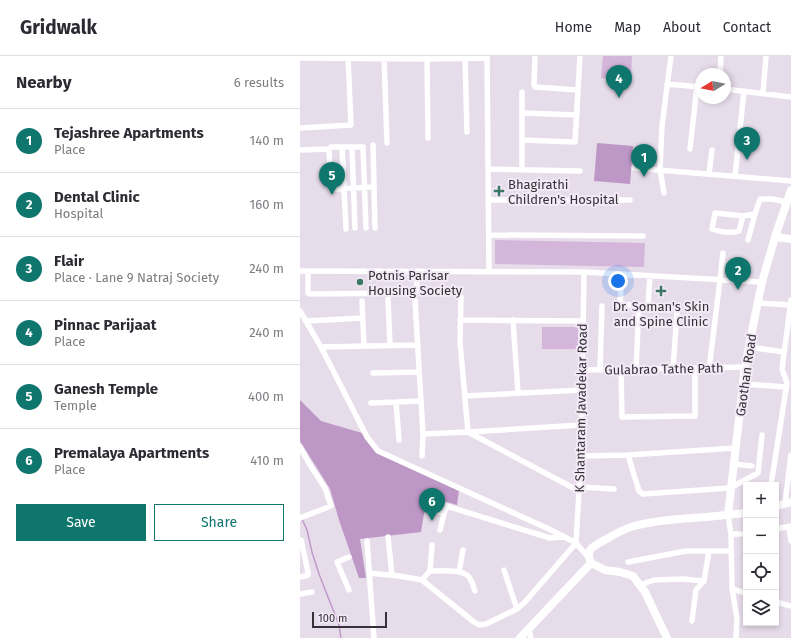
<!DOCTYPE html>
<meta charset="utf-8">
<style>
:root{--surface:#fff;--page:#f2f2f3;--text:#2b2b33;--muted:#7c7c81;--line:#e1e1e2;--accent:#0f766e}
body{margin:0;font-family:"Fira Sans",sans-serif;background:var(--page);color:var(--text)}
.controls{position:absolute;right:12px;bottom:12px;display:grid;overflow:hidden;border-radius:0px;box-shadow:0 2px 6px #0003}
.controls button{width:36px;height:36px;display:grid;place-items:center;padding:0;border:0;border-bottom:1px solid var(--line);background:var(--surface);color:var(--text);font:20px sans-serif}
.compass{position:absolute;left:395px;top:12px;width:36px;height:36px;border-radius:50%;background:var(--surface);box-shadow:0 2px 6px #0003;rotate:260deg}
.scale{position:absolute;left:12px;bottom:10px;width:75px;box-sizing:border-box;padding-left:4px;border:2px solid #353136;border-top:0;font-size:11px;line-height:14px;white-space:nowrap;color:#353136;-webkit-text-stroke:3px #f4e9f7;paint-order:stroke}
.you{position:absolute;left:318px;top:225px;width:14px;height:14px;margin:-10px;border:3px solid #fff;border-radius:50%;background:#1a73e8;box-shadow:0 0 0 6px #1a73e833}
.badge{display:grid;place-items:center;width:26px;height:26px;border-radius:50%;background:var(--accent);color:#fff;font-size:13px;font-weight:700}
.pin{position:absolute;translate:-50% -33px;filter:drop-shadow(0 1px 2px #0008)}
.pin::after{content:'';position:absolute;top:21px;width:14px;height:12px;background:inherit;clip-path:polygon(0 0,100% 0,50% 100%)}
.list{margin:0;padding:0;list-style:none}
h2{display:flex;justify-content:space-between;align-items:center;height:52px;margin:0;padding:0 16px;font-size:17px}
h2 small{font-size:13px;font-weight:400;color:var(--muted)}
.list li{display:grid;grid-template-columns:26px 1fr auto;gap:12px;align-items:center;box-sizing:border-box;height:64px;padding:0 16px;border-top:1px solid var(--line)}
.list b{display:block;font-size:15px;white-space:nowrap}
.list p{margin:0;font-size:13px;white-space:nowrap;color:var(--muted)}
.list em{font-size:13px;font-style:normal;color:var(--muted)}
.actions{display:flex;gap:8px;padding:12px 16px}
.actions a{flex:1;padding:9px 0;border:1px solid var(--accent);border-radius:0px;text-align:center;font-size:14px;color:var(--accent)}
.actions .main{background:var(--accent);color:#fff}
.icon{flex:none;width:22px;height:22px;fill:none;stroke:currentColor;stroke-width:2;stroke-linecap:round;stroke-linejoin:round}
.map{position:relative;flex:none;width:491px;height:582px;overflow:hidden}
header{display:flex;align-items:center;gap:24px;box-sizing:border-box;height:56px;padding:0 20px;background:var(--surface);border-bottom:1px solid var(--line)}
header strong{font-size:19px}
nav{display:flex;gap:22px;margin-inline-start:auto;font-size:14px}
main{display:flex}
aside{flex:1;background:var(--surface)}
.map>svg:first-child{display:block}
.green{fill:#d4b6db}
.forest{fill:#bd97c6}
.lines{fill:none;stroke-linecap:round;stroke-linejoin:round}
.stream{stroke:#c09aca;stroke-width:1.5}
.street{stroke:#fff;stroke-width:5.5}
.secondary{stroke:#fff;stroke-width:8}
.poi-dot{fill:#3b7964;stroke:#f4e9f7;stroke-width:1.5}
.labels{text-anchor:middle;dominant-baseline:central;stroke-width:4;stroke-linejoin:round;paint-order:stroke}
.poi-label{font-size:13px;fill:#353136;stroke:#f4e9f7;text-anchor:start}
.street-label{font-size:13px;fill:#353136;stroke:#f4e9f7}
</style>
<header>
<strong>Gridwalk</strong>
<nav><a>Home</a><a>Map</a><a>About</a><a>Contact</a></nav>
</header>
<main>
<aside>
<h2>Nearby<small>6 results</small></h2>
<ul class="list">
<li><span class="badge">1</span><div><b>Tejashree Apartments</b><p>Place</p></div><em>140 m</em></li>
<li><span class="badge">2</span><div><b>Dental Clinic</b><p>Hospital</p></div><em>160 m</em></li>
<li><span class="badge">3</span><div><b>Flair</b><p>Place · Lane 9 Natraj Society</p></div><em>240 m</em></li>
<li><span class="badge">4</span><div><b>Pinnac Parijaat</b><p>Place</p></div><em>240 m</em></li>
<li><span class="badge">5</span><div><b>Ganesh Temple</b><p>Temple</p></div><em>400 m</em></li>
<li><span class="badge">6</span><div><b>Premalaya Apartments</b><p>Place</p></div><em>410 m</em></li>
</ul>
<div class="actions"><a class="main">Save</a><a>Share</a></div>
</aside>
<div class="map">
<svg width="491" height="582" viewBox="0 0 491 582">
<rect width="100%" height="100%" fill="#e7dcea"/>
<path class="green" d="M303 0H332L331 23 301 22Z
M195 184 345 187 344 211 195 208Z
M242 271H278V293H242Z"/>
<path class="forest" d="M297 87 333 90 330 128 294 125Z
M0 344 21 365 62 377 77 397 159 434 157 449 127 440 121 476 60 483 66 522H59L39 464 30 433 0 385Z"/>
<g class="lines">
<path class="stream" d="M2 463 7 474 12 496 19 518 39 569 41 582"/>
<path class="street" d="M84 0 87 87
M127 0 128 82
M165 0 167 76
M187 0 189 216
M235 0 234 29 235 31 278 34
M0 2 127 3 187 2
M420 18 421 0
M367 28 401 31
M425 33 491 41
M463 37 466 0
M222 57 277 59
M0 72 51 69 48 0
M222 84 275 86 280 0
M73 89 75 172
M42 91 46 173
M52 91 55 172
M29 93 31 91H63L66 172
M390 93 397 30
M0 94 29 93 31 133 74 131
M334 112 491 125
M188 113 280 115
M222 114V36
M409 118 412 94
M435 120 444 35
M364 137 360 114 362 70 371 0
M188 144H330
M443 160 415 157 412 173C421 176 430 178 439 175L443 160 455 158 460 143H472L487 146
M189 179 343 180
M448 184 455 158
M0 215 284 216 462 226
M8 215V237L10 238 115 237 116 235 118 215
M322 219 320 248 348 250 350 220
M161 241 160 286 168 376 281 369
M88 243 90 289
M115 244 123 378 122 400
M62 245 64 290
M458 247 490 249
M0 255 21 291 67 381 78 395 251 474 276 487 289 502
M160 264 283 265
M213 264 218 337
M6 265 63 262
M21 291 118 289
M449 291 484 296
M336 313 339 249
M373 313 377 256
M409 313 420 224 423 197
M282 314 445 311
M300 314 302 250
M321 314 322 361 395 360V313
M73 317 119 316
M443 328 486 331
M165 340 282 334
M96 346 99 384
M71 347 121 345
M123 378 168 376 279 435
M0 391 10 409 25 432 31 450 0 462
M328 399 339 435 343 438 430 432 458 417 462 379
M281 400 328 399 436 392
M434 408 452 410
M471 429 487 327 482 313 491 244
M279 431 314 433
M130 445 250 482 264 481
M485 447 491 399
M132 454 144 457
M428 459 431 478 432 533 437 562 436 582
M489 471 491 485
M476 473 491 470
M140 474 146 450
M431 478H446
M88 481 92 519
M67 485 74 582
M328 506 386 495H431
M204 514 217 553
M130 515 132 489
M159 516 163 494
M69 517 99 520 122 524 174 566 179 569 186 568 217 553 225 546 276 487 281 400 284 216
M0 521 8 519V516L1 484
M122 524 130 515C140 515 162 513 168 520 172 524 173 530 175 535
M340 529 354 524 383 523 404 525
M432 533 446 537
M49 534 37 506 49 501
M0 538 12 536
M476 546 491 550
M392 565 393 557 396 534 404 525 409 495
M229 573 231 582"/>
<path class="secondary" d="M475 181 491 183
M476 450 491 446
M428 459 445 311 456 255 462 226 475 181 491 134
M291 507C285 494 292 491 303 485 313 479 323 473 334 470 363 462 395 463 425 459 432 458 439 458 446 457
M291 507 305 514 320 516 333 520 345 536 367 582
M220 582 291 507"/>
</g>
<g class="poi-dot">
<path d="M197 129h4v4h4v4h-4v4h-4v-4h-4v-4h4z"/>
<circle cx="60" cy="226" r="4"/>
<path d="M359 229h4v4h4v4h-4v4h-4v-4h-4v-4h4z"/>
</g>
<g class="labels">
<g class="poi-label">
<text x="208" y="128">Bhagirathi<tspan x="208" dy="15">Children's Hospital</tspan></text>
<text x="68" y="219">Potnis Parisar<tspan x="68" dy="15">Housing Society</tspan></text>
<text x="361" y="250" text-anchor="middle">Dr. Soman's Skin<tspan x="361" dy="15">and Spine Clinic</tspan></text>
</g>
<g class="street-label">
<text transform="translate(364 313) rotate(-1)">Gulabrao Tathe Path</text>
<text transform="translate(446 319) rotate(-82)">Gaothan Road</text>
<text transform="translate(281 352) rotate(-89)">K Shantaram Javadekar Road</text>
</g>
</g>
</svg>
<div class="controls">
<button>+</button>
<button>−</button>
<button><svg class="icon" aria-label="locate" viewBox="0 0 24 24"><circle cx="12" cy="12" r="6"/><path d="M12 2v4M12 18v4M2 12h4M18 12h4"/></svg></button>
<button><svg class="icon" aria-label="layers" viewBox="0 0 24 24"><path d="M12 4l9 5-9 5-9-5zM3 14l9 5 9-5"/></svg></button>
</div>
<svg class="compass" viewBox="-18 -18 36 36"><path d="M0-13l5 13h-10z" fill="#e53935"/><path d="M0 13l5-13h-10z" fill="#7c7c81"/></svg>
<div class="scale">100 m</div>
<div class="you"></div>
<div class="pin badge" style="left:344px;top:121px">1</div>
<div class="pin badge" style="left:438px;top:234px">2</div>
<div class="pin badge" style="left:447px;top:104px">3</div>
<div class="pin badge" style="left:319px;top:42px">4</div>
<div class="pin badge" style="left:32px;top:139px">5</div>
<div class="pin badge" style="left:132px;top:465px">6</div>
</div>
</main>
